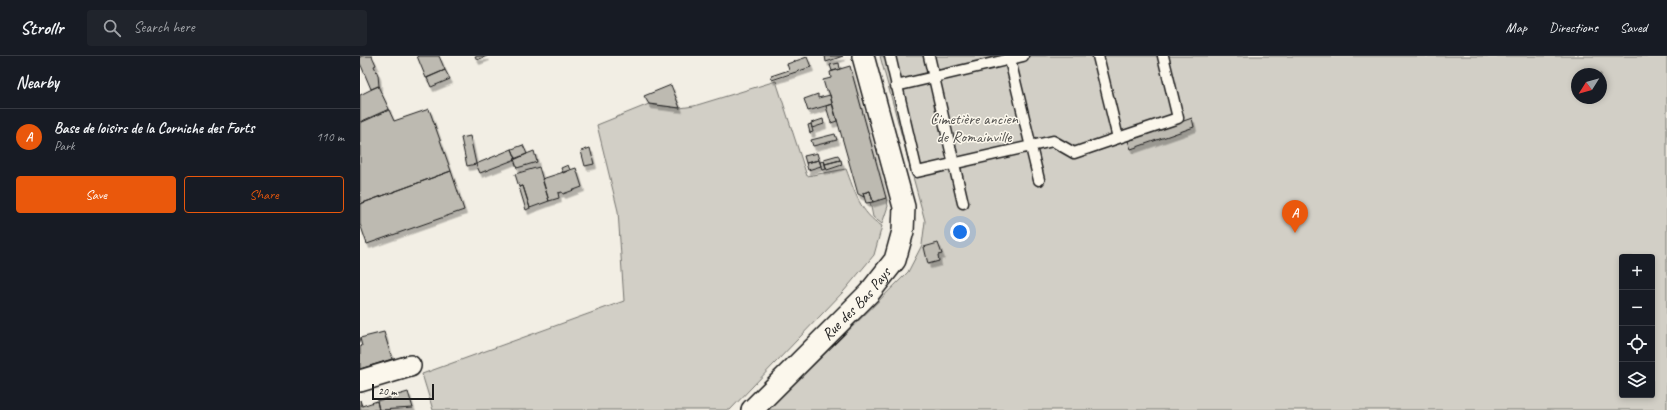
<!DOCTYPE html>
<meta charset="utf-8">
<style>
:root{--surface:#171b24;--page:#20242c;--text:#f1f3f6;--muted:#9ea1a6;--line:#363941;--accent:#ea580c}
body{margin:0;font-family:Caveat,sans-serif;background:var(--page);color:var(--text)}
.controls{position:absolute;right:12px;bottom:12px;display:grid;overflow:hidden;border-radius:4px;box-shadow:0 2px 6px #0003}
.controls button{width:36px;height:36px;display:grid;place-items:center;padding:0;border:0;border-bottom:1px solid var(--line);background:var(--surface);color:var(--text);font:20px sans-serif}
.compass{position:absolute;left:1211px;top:12px;width:36px;height:36px;border-radius:50%;background:var(--surface);box-shadow:0 2px 6px #0003;rotate:233deg}
.scale{position:absolute;left:12px;bottom:10px;width:62px;box-sizing:border-box;padding-left:4px;border:2px solid #1c1c1c;border-top:0;font-size:11px;line-height:14px;white-space:nowrap;color:#1c1c1c;-webkit-text-stroke:3px #fbf7ec;paint-order:stroke}
.you{position:absolute;left:600px;top:176px;width:14px;height:14px;margin:-10px;border:3px solid #fff;border-radius:50%;background:#1a73e8;box-shadow:0 0 0 6px #1a73e833}
.badge{display:grid;place-items:center;width:26px;height:26px;border-radius:50%;background:var(--accent);color:#fff;font-size:13px;font-weight:700}
.pin{position:absolute;translate:-50% -33px;filter:drop-shadow(0 1px 2px #0008)}
.pin::after{content:'';position:absolute;top:21px;width:14px;height:12px;background:inherit;clip-path:polygon(0 0,100% 0,50% 100%)}
.list{margin:0;padding:0;list-style:none}
h2{display:flex;justify-content:space-between;align-items:center;height:52px;margin:0;padding:0 16px;font-size:17px}
h2 small{font-size:13px;font-weight:400;color:var(--muted)}
.list li{display:grid;grid-template-columns:26px 1fr auto;gap:12px;align-items:center;box-sizing:border-box;height:56px;padding:0 16px;border-top:1px solid var(--line)}
.list b{display:block;font-size:15px;white-space:nowrap}
.list p{margin:0;font-size:13px;white-space:nowrap;color:var(--muted)}
.list em{font-size:13px;font-style:normal;color:var(--muted)}
.actions{display:flex;gap:8px;padding:12px 16px}
.actions a{flex:1;padding:9px 0;border:1px solid var(--accent);border-radius:4px;text-align:center;font-size:14px;color:var(--accent)}
.actions .main{background:var(--accent);color:#fff}
.icon{flex:none;width:22px;height:22px;fill:none;stroke:currentColor;stroke-width:2;stroke-linecap:round;stroke-linejoin:round}
.map{position:relative;flex:none;width:1307px;height:354px;overflow:hidden}
header{display:flex;align-items:center;gap:24px;box-sizing:border-box;height:56px;padding:0 20px;background:var(--surface);border-bottom:1px solid var(--line)}
header strong{font-size:19px}
nav{display:flex;gap:22px;margin-inline-start:auto;font-size:14px}
.search{width:280px;height:36px;background:var(--page);display:flex;align-items:center;gap:10px;box-sizing:border-box;padding:0 14px;border-radius:4px;color:var(--muted);font-size:15px}
main{display:flex}
aside{flex:1;background:var(--surface)}
.map>svg:first-child{display:block}
.green{fill:#d2cfc6;stroke:#777671;fill-rule:evenodd}
.building{fill:#bdbab1;stroke:#1c1c1c;filter:url(#shadow)}
.lines{fill:none;stroke-linecap:round;stroke-linejoin:round}
.lane-casing{stroke:#1c1c1c;stroke-width:13}
.street-casing{stroke:#1c1c1c;stroke-width:24}
.lane{stroke:#fbf7ec;stroke-width:10}
.street{stroke:#fbf7ec;stroke-width:21}
.labels{text-anchor:middle;dominant-baseline:central;stroke-width:3;stroke-linejoin:round;paint-order:stroke}
.park-label{font-size:16px;fill:#53524f;stroke:#fbf7ec}
.street-label{font-size:16px;fill:#1c1c1c;stroke:#fbf7ec}
</style>
<header>
<strong>Strollr</strong>
<div class="search"><svg class="icon" aria-label="search" viewBox="0 0 24 24"><circle cx="10" cy="10" r="6"/><path d="M15 15l6 6"/></svg>Search here</div>
<nav><a>Map</a><a>Directions</a><a>Saved</a></nav>
</header>
<main>
<aside>
<h2>Nearby<small></small></h2>
<ul class="list">
<li><span class="badge">A</span><div><b>Base de loisirs de la Corniche des Forts</b><p>Park</p></div><em>110 m</em></li>
</ul>
<div class="actions"><a class="main">Save</a><a>Share</a></div>
</aside>
<div class="map">
<svg width="1307" height="354" viewBox="0 0 1307 354">
<defs>
<filter id="shadow"><feDropShadow dx="2.5" dy="4.5" stdDeviation="0" flood-color="#0004"/></filter>
</defs>
<rect width="100%" height="100%" fill="#f2eee4"/>
<filter id="ink" filterUnits="userSpaceOnUse"><feTurbulence type="fractalNoise" baseFrequency=".025" numOctaves="2"/><feDisplacementMap in="SourceGraphic" scale="8" xChannelSelector="R" yChannelSelector="G"/><feConvolveMatrix kernelMatrix="1 2 1 2 8 2 1 2 1" color-interpolation-filters="sRGB"/></filter>
<g filter="url(#ink)">
<path class="green" d="M520 0H1307V354H408L548 216 562 189 565 165ZM1217 18H1241V42H1217ZM1262 201H1292V339H1262Z
M416 25 447 120 486 113C495 136 500 157 522 170L514 199 484 235 370 354H73L62 318 264 245 258 155 237 69 289 48 320 52 334 50Z
M526 142 528 150 522 168 513 161 510 146Z"/>
<path class="building" d="M0 0H12L16 9 14 10 18 19 19 30 11 33 0 7Z
M57 0H79L85 14 66 22Z
M115 0H127L117 4Z
M465 0H483L466 6Z
M447 1 451 11 412 24 411 20 429 14 427 8Z
M479 7 480 13 472 15 470 9Z
M490 10 526 142 513 146 510 135 503 137 504 141 498 138 470 39 468 34H466L463 24 471 22 470 16Z
M85 14 90 23 71 31 67 22Z
M311 29 320 52 289 48 284 40Z
M18 30 29 53 0 66V39Z
M458 38V42L470 39 472 48 448 55 444 43Z
M472 48 477 65 471 67 466 50Z
M69 53 91 115 0 148V67L29 54 34 65Z
M832 62 834 71 771 93 768 85Z
M463 63 464 68 452 72 451 67Z
M451 68 453 76 450 77 448 69Z
M475 78 477 84 453 90 451 84Z
M110 80 116 108 107 110 101 82Z
M163 89 167 98 156 103 152 93Z
M230 92 234 108 225 110 221 95Z
M152 93 156 103 120 117 116 108Z
M174 95 177 106 157 112 154 103Z
M457 97 459 104 446 107 444 100Z
M478 99 480 104 465 108 464 103Z
M459 104 461 110 448 114 446 107Z
M481 104 482 109 467 114 465 108Z
M464 105 466 113 462 114 460 106Z
M208 109 210 114 203 117 201 112Z
M179 111 189 145 170 152 163 130 159 131 155 118Z
M216 112 222 131 203 138 202 136 198 137 199 142 189 145 182 123Z
M91 115 104 154 7 188 0 168V148Z
M163 130 170 152 166 154 159 131Z
M510 135 513 146 506 147 503 137Z
M578 187 582 198 578 199 579 205 568 208 564 191Z
M24 276 32 303 0 313V291L2 290 0 282Z
M48 336 53 352 19 354 17 345Z
M0 344 2 350 17 345 19 354H0Z"/>
<g class="lines">
<defs>
<path id="lane" d="M530 0 557 116 693 85 714 97 758 82 738 0
M569 0 603 147
M649 0 679 124
M536 30 663 0
M758 82 818 62 803 0"/>
<g id="street">
<path d="M0 325 50 310"/>
<path id="s1" d="M392 354 509 237 535 204 543 175 544 151 503 0"/>
</g>
</defs>
<use href="#lane" class="lane-casing"/>
<use href="#street" class="street-casing"/>
<use href="#lane" class="lane"/>
<use href="#street" class="street"/>
</g>
</g>
<g class="labels">
<g class="park-label">
<text x="614" y="63">Cimetière ancien<tspan x="614" dy="18">de Romainville</tspan></text>
</g>
<g class="street-label">
<text stroke="none"><textPath href="#s1" startOffset="149">Rue des Bas Pays</textPath></text>
</g>
</g>
</svg>
<div class="controls">
<button>+</button>
<button>−</button>
<button><svg class="icon" aria-label="locate" viewBox="0 0 24 24"><circle cx="12" cy="12" r="6"/><path d="M12 2v4M12 18v4M2 12h4M18 12h4"/></svg></button>
<button><svg class="icon" aria-label="layers" viewBox="0 0 24 24"><path d="M12 4l9 5-9 5-9-5zM3 14l9 5 9-5"/></svg></button>
</div>
<svg class="compass" viewBox="-18 -18 36 36"><path d="M0-13l5 13h-10z" fill="#e53935"/><path d="M0 13l5-13h-10z" fill="#9ea1a6"/></svg>
<div class="scale">20 m</div>
<div class="you"></div>
<div class="pin badge" style="left:935px;top:177px">A</div>
</div>
</main>
